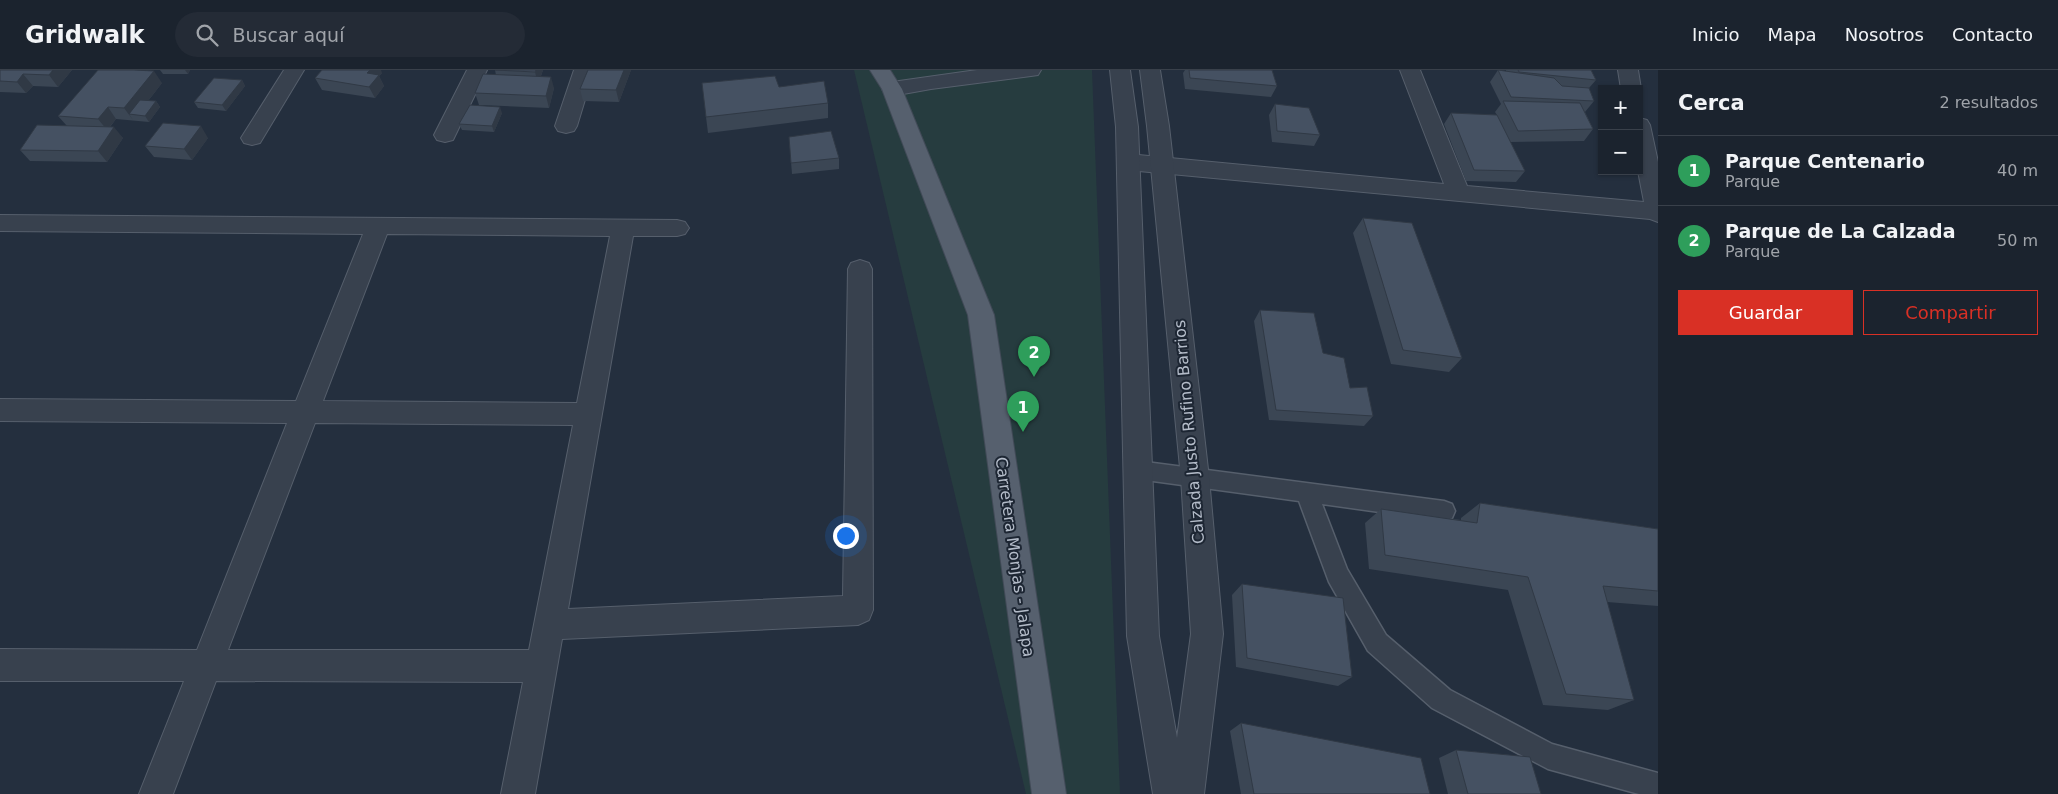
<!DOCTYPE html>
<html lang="es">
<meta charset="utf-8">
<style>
:root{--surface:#1b232e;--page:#242b36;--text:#f1f3f6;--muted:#a0a4aa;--line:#39404a;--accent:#d93025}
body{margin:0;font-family:"DejaVu Sans",sans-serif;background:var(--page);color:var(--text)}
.controls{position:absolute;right:15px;top:15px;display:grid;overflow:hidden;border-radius:0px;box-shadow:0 1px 4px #0004}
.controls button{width:45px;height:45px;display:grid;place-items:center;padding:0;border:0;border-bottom:1px solid var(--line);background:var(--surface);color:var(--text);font:25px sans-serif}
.you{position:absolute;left:845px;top:465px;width:18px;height:18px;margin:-12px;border:4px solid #fff;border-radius:50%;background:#1a73e8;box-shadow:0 0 0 8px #1a73e833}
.badge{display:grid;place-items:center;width:32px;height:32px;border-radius:50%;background:var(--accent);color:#fff;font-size:16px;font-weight:700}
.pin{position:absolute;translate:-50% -41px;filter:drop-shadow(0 1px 2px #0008)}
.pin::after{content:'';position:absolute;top:26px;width:18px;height:15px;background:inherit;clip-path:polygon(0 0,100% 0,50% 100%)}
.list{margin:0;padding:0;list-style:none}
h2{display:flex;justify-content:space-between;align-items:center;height:65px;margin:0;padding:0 20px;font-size:21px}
h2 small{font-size:16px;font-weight:400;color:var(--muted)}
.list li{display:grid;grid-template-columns:32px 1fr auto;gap:15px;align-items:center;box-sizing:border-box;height:70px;padding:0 20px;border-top:1px solid var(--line)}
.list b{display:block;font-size:19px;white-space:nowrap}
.list p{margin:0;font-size:16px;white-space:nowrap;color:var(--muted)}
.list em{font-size:16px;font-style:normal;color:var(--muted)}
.actions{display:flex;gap:10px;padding:15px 20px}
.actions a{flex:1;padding:11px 0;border:1px solid var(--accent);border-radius:0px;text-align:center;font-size:18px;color:var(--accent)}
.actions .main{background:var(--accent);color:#fff}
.icon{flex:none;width:28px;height:28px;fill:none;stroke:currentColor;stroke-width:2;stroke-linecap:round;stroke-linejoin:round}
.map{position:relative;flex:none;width:1658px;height:724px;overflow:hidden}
header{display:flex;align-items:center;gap:30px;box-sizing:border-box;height:70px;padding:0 25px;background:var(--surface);border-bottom:1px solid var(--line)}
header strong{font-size:24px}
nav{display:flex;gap:28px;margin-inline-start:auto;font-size:18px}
.search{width:350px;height:45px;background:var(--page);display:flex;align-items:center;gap:12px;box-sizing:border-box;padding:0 18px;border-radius:28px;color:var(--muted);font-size:19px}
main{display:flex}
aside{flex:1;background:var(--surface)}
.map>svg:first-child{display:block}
.green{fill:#263c3f}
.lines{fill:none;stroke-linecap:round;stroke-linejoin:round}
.service-casing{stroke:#565f6c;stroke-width:3}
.minor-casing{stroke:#565f6c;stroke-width:2}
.tertiary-casing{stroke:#565f6c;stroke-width:2}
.primary-casing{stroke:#414a57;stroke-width:2}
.service{fill:#38414e;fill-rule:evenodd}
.minor{fill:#38414e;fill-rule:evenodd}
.tertiary{fill:#38414e;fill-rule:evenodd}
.primary{fill:#56606e;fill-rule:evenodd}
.wall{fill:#3b4654}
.shaded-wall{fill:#303945}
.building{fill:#455162;stroke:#303945}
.labels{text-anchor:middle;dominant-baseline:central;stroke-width:4;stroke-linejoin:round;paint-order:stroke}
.street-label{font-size:16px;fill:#b4bcc9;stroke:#1d2633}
</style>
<header>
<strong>Gridwalk</strong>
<div class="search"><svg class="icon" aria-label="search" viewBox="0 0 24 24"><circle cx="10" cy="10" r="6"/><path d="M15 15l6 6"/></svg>Buscar aquí</div>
<nav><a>Inicio</a><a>Mapa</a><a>Nosotros</a><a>Contacto</a></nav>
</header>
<main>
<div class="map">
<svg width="1658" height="724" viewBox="0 0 1658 724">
<rect width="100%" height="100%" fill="#242f3e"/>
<path class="green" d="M854 0H1092L1120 724H1026Z"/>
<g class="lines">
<defs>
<path id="service" d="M1138 391 1444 431 1452 434 1455 441 1452 448 1444 451 1322 434 1347 499 1386 565 1450 620 1552 674 1658 703V724H1639L1548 699 1432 638 1368 581 1329 512 1299 431 1138 409 1130 407 1127 400 1130 393Z"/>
<path id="minor" d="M284 0H304L260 73 252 75 244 73 241 68Z
M467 0H487L453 70 445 72 437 70 434 65Z
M574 0H594L577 56 574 61 566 63 558 61 555 56Z
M977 0H1041L1038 5 1031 6 931 19 892 26 885 24 882 19 885 14 892 12Z
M1400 0H1420L1467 116 1644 132 1638 101H1639V48L1647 50 1650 55 1658 92V152L1650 149 1128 100 1120 97 1117 92 1120 87 1128 84 1444 114Z
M1618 0H1638L1641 19 1639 22V19H1621Z
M0 145 677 150 685 152 689 158 685 164 677 166H633L568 539 843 526 848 199 851 193 860 190 869 193 872 199 873 540 869 550 858 555 562 569 535 724H501L523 612 216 611 173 724H139L184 611H0V579L197 580 287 353 0 351V329L296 331 363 164 0 161ZM387 164 610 166 577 333 323 331ZM315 353 573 355 529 580H228Z"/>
<path id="tertiary" d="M1110 0H1130L1138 57 1159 566 1177 668 1191 564 1181 408 1147 56 1140 0H1160L1169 56 1209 408 1223 564 1204 724H1153L1127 566 1116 57Z"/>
<path id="primary" d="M870 0H890L902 19 994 245 1066 724H1032L968 245 882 19Z"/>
</defs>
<use href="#service" class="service-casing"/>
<use href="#minor" class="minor-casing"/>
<use href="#tertiary" class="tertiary-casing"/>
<use href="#primary" class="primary-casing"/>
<use href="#service" class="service"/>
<use href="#minor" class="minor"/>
<use href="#tertiary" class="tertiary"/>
<use href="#primary" class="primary"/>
</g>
<path class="wall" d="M0 0H72L58 17 33 16 26 23 0 22Z
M160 0H190L188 4H163Z
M495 0H543L541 6 554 18 549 38 479 35 475 23 496 5Z
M588 0H631L619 32 583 31 580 19Z
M1185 0H1272L1277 16 1271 27 1185 19 1183 3Z
M1498 0 1506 2V0H1591L1596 10 1589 18 1594 31 1585 42 1593 59 1584 71 1510 72 1525 101 1516 112 1466 111 1444 54 1451 43 1497 45 1495 42 1501 34 1490 12Z
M382 3 379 6 384 16 375 28 322 20 315 8Z
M242 10 245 16 226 41 198 38 194 32Z
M162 13 148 31H156L160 37 149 52 116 49 110 57 123 68 107 92 30 91 20 80 67 56 58 46Z
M779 17 828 33V48L708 63 706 47Z
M1275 34 1320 65 1314 76 1272 72 1269 45Z
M502 43 494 62 462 60 459 54Z
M789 67 839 88V99L792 104Z
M208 68 192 90 154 87 145 76Z
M1363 148 1462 288 1449 302 1391 294 1353 163Z
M1260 240 1323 283 1373 346 1364 356 1269 350 1254 251Z
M1480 433 1658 459V536L1607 532 1634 630 1608 640 1543 635 1508 520 1369 499 1365 453 1381 439 1461 450V448Z
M1242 514 1352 607 1338 616 1236 597 1232 525Z
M1241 653 1430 724H1241L1230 661Z
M1456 680 1541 724H1448L1439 688Z"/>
<path class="shaded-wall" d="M53 0H72L58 17 49 5Z
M185 0H190L188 4Z
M370 0H381L382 3 379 6 384 16 375 28 369 17 367 3Z
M536 0H543L538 14 535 2Z
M624 0H631L619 32 616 20Z
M154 1 162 13 137 45 129 44 133 50 124 38Z
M23 4 33 16 26 23 17 12Z
M551 7 554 18 549 38 546 26Z
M242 10 245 16 226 41 222 35Z
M156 31 160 37 149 52 145 46Z
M108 37 116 49 107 60 98 49Z
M500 37 502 43 494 62 492 56Z
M201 56 208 68 192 90 184 79Z
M114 57 123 68 107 92 98 81Z"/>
<path class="building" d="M0 0H53L49 5 23 4 17 12 0 11Z
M98 0H134L154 1 124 38 108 37 98 49 58 46Z
M322 0H370L367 3 379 5 369 17 315 8Z
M495 0H536L535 2Z
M588 0H624L616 20 580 19Z
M1189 0H1272L1277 16 1190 8Z
M1498 0 1554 8 1562 16 1589 18 1594 31 1511 27Z
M1518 0H1591L1596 10 1519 2Z
M483 4 551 7 546 26 475 23Z
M775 6 779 17 824 11 828 33 706 47 702 13Z
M214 8 242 10 222 35 194 32Z
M140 30 156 31 145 46 129 44Z
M1503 31 1580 33 1593 59 1518 61Z
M1275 34 1309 38 1320 65 1277 61Z
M470 35 500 37 492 56 459 54Z
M1451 43 1497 45 1525 101 1474 100Z
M163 53 201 56 184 79 145 76Z
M37 55 114 57 98 81 20 80Z
M831 61 839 88 791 93 789 67Z
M1363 148 1412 153 1462 288 1403 280Z
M1260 240 1314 243 1323 283 1344 288 1350 318 1367 317 1373 346 1276 340Z
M1480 433 1658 459V521L1603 516 1634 630 1566 624 1528 507 1385 485 1381 439 1477 453Z
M1242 514 1343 528 1352 607 1247 588Z
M1241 653 1421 688 1430 724H1254Z
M1456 680 1530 687 1541 724H1468Z"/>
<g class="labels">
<g class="street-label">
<text transform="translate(1189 362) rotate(-95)">Calzada Justo Rufino Barrios</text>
<text transform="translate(1015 487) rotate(82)">Carretera Monjas - Jalapa</text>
</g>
</g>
</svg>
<div class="controls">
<button>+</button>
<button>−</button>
</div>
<div class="you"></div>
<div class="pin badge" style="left:1023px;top:362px;background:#2e9e5b">1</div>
<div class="pin badge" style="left:1034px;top:307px;background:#2e9e5b">2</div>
</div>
<aside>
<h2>Cerca<small>2 resultados</small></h2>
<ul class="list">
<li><span class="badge" style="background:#2e9e5b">1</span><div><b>Parque Centenario</b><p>Parque</p></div><em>40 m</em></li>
<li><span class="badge" style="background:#2e9e5b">2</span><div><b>Parque de La Calzada</b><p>Parque</p></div><em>50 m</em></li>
</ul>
<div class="actions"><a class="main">Guardar</a><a>Compartir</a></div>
</aside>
</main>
